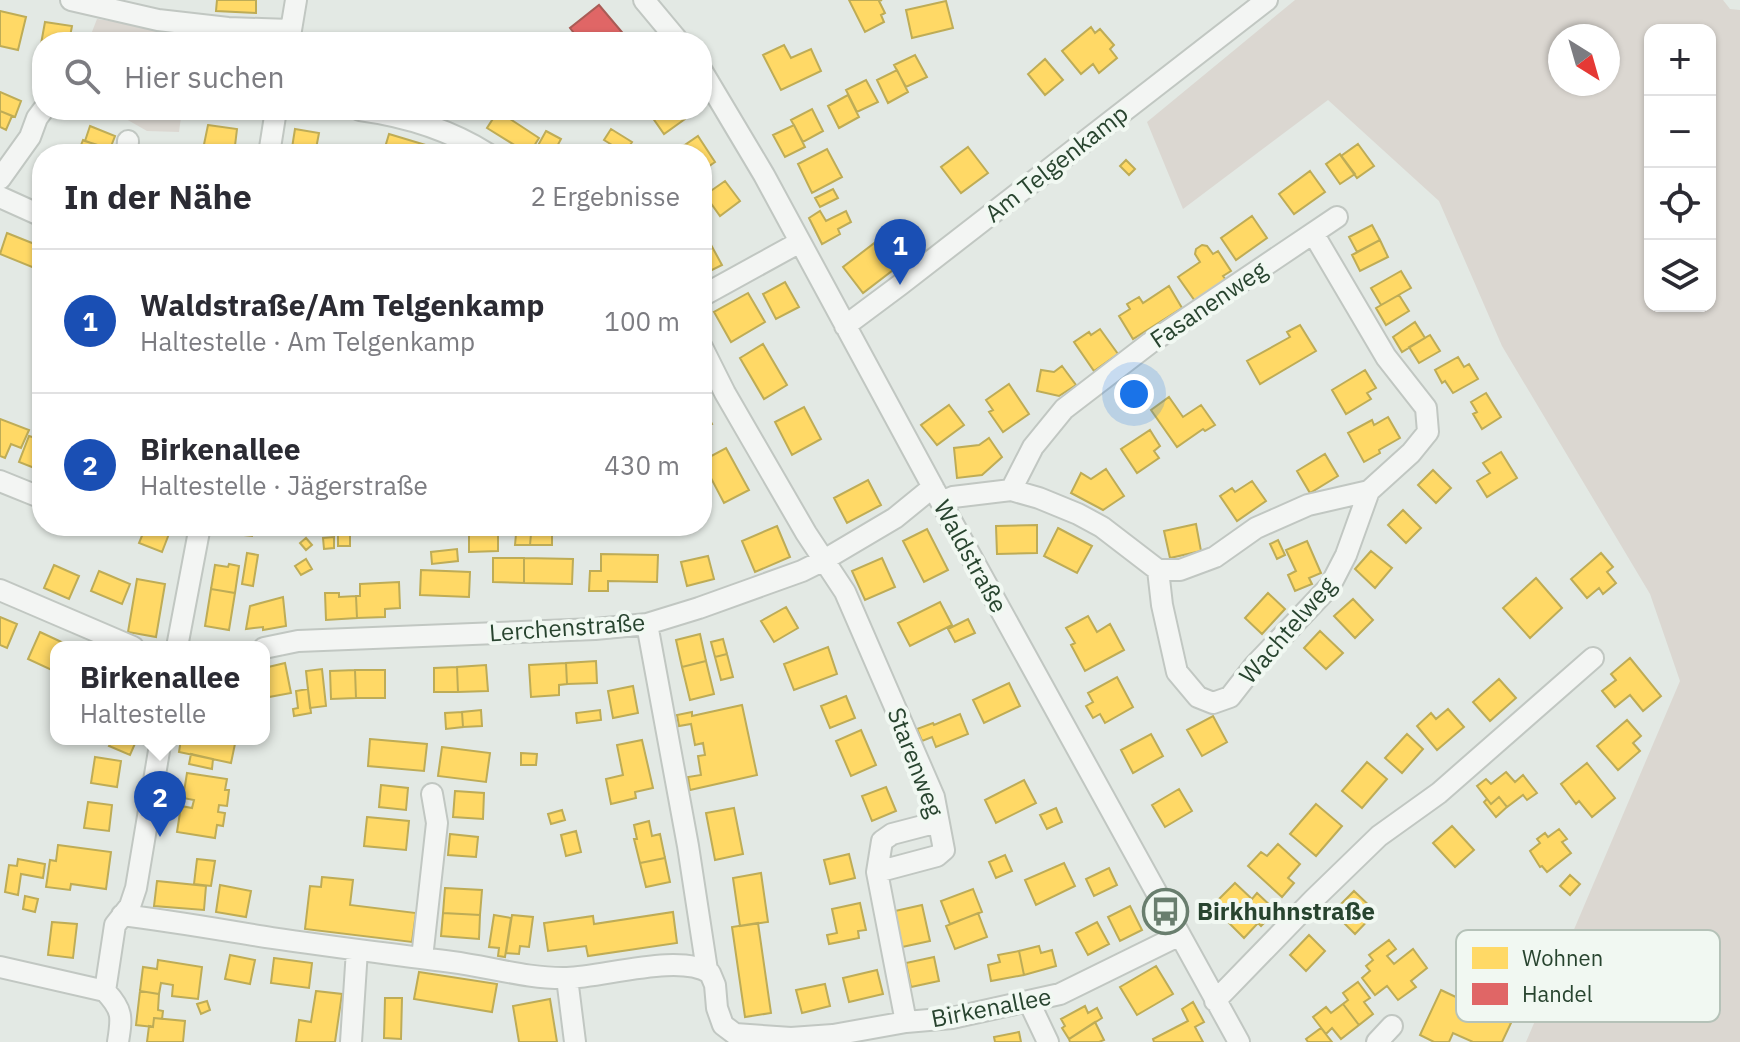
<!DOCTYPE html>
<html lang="de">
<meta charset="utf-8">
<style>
:root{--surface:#fff;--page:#f7f7f7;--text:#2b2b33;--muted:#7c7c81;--line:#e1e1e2;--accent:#2563eb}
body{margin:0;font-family:"IBM Plex Sans",sans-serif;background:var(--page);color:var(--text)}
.controls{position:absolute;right:24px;top:24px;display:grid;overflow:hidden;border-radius:16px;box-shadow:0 2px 6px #0004}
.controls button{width:72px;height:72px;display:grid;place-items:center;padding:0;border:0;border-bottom:2px solid var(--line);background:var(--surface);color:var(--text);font:40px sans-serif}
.compass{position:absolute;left:1548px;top:24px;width:72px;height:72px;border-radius:50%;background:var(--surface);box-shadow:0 2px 6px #0004;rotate:143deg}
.you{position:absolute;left:1134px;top:394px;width:28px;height:28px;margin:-20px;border:6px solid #fff;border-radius:50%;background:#1a73e8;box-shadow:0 0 0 12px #1a73e833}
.badge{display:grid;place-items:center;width:52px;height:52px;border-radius:50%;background:var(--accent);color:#fff;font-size:26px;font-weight:700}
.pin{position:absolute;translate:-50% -66px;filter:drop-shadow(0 2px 4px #0008)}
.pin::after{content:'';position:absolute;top:42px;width:28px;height:24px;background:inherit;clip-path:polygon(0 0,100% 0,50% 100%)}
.popup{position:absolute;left:50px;top:641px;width:220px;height:104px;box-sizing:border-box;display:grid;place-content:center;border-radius:16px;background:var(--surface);filter:drop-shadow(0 2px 6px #0005);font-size:26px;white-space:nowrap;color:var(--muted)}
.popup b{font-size:30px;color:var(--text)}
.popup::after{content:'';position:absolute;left:50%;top:100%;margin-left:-16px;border:16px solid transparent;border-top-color:var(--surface)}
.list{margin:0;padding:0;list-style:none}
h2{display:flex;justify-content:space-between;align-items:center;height:104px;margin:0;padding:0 32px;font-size:34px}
h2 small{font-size:26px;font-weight:400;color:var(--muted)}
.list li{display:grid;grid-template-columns:52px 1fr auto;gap:24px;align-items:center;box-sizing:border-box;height:144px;padding:0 32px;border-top:2px solid var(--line)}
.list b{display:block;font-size:30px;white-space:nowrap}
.list p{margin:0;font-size:26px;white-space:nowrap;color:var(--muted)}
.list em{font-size:26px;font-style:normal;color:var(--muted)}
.icon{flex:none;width:44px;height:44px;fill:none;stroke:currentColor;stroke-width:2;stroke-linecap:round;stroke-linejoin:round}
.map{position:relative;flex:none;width:1740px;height:1042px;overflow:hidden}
.search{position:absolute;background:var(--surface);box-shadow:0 2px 6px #0004;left:32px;top:32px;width:680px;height:88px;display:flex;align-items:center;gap:20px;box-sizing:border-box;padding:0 28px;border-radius:32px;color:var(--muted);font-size:30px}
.panel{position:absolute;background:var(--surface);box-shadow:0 2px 6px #0004;left:32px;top:144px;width:680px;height:392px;border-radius:32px}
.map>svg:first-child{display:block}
.green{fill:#dbd7d1;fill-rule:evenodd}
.homes{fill:#ffd966;stroke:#beac56;stroke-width:2}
.shops{fill:#e06666;stroke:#a95c56;stroke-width:2}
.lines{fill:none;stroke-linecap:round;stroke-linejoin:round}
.minor-casing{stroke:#c1c7c2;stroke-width:24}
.minor{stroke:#f3f5f3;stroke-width:20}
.labels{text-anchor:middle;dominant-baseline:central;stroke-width:8;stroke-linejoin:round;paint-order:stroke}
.street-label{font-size:24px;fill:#28442f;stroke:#f1f8f2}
.poi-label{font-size:24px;font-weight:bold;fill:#28442f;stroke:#f1f8f2;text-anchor:start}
.key{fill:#f1f8f2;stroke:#b5c2b8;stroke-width:2}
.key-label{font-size:22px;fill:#28442f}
</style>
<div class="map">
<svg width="1740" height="1042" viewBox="0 0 1740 1042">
<rect width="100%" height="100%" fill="#e3e9e4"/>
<path class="green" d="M1295 0H1723L1730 9 1740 10V1042H1526L1680 681 1650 594 1502 346 1439 201 1328 100 1183 209 1147 122ZM1710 30V306H1650V30ZM1560 36H1608V84H1560Z
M97 19 193 33 192 42H88Z
M100 110H182L179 132 147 131 126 119Z"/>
<path class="homes" d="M217 0H256V13L216 11Z
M849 0H882L879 1 885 13 881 15 884 22 865 32Z
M946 1 953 28 912 38 906 10Z
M0 11 26 17 18 50 0 46Z
M45 22 72 26 69 42H42L41 44Z
M1091 27 1095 33 1100 29 1114 45 1110 49 1117 58 1099 73 1093 64 1081 74 1062 51Z
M784 45 791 58 811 49 821 71 781 90 763 55Z
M915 55 927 77 906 87 894 65Z
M1045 59 1063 80 1045 95 1028 74Z
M897 70 908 92 888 103 877 80Z
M866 80 878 102 857 112 846 90Z
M0 92 21 101 15 117 0 111Z
M848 95 859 117 839 128 828 106Z
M812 109 823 131 803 142 791 120Z
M202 110H239L238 117 202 112Z
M656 110H679L685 119 664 134 650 114Z
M0 111 12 116 6 130 0 127Z
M498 111 539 138 529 154 487 128Z
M208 125 237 129 234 154H202Z
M794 125 805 147 785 157 773 135Z
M90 126 115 136 110 149 85 141Z
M295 129 319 133 315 154H291Z
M611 129 632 142 625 153 604 140Z
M546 131 561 139 553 154H546L536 149Z
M389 134 449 152V154H383Z
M698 136 715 162 702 171V154H678L676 151Z
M83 140 107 149 106 154 78 153Z
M1358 144 1374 166 1357 178 1341 156Z
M968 147 988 173 961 193 941 167Z
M827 149 842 177 812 193 798 164Z
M1340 154 1355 174 1340 184 1326 164Z
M1126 160 1135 169 1129 175 1120 166Z
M1310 171 1325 192 1294 214 1279 194Z
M725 181 740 201 720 216 705 195Z
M833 189 838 198 820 207 815 198Z
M820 211 826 221 846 211 851 222 838 229 840 234 822 244 809 218Z
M1252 216 1267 238 1236 260 1221 238Z
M1372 225 1380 240 1357 252 1349 237Z
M7 233 42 247V271L0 254Z
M1380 240 1388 257 1360 271 1352 255Z
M877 241 897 267 863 293 843 267Z
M710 243 722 265 702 275V247Z
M1202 245 1207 246 1213 254 1218 251 1231 271 1223 276 1226 280 1195 301 1178 277 1200 262 1195 254 1196 249Z
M1401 271 1411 288 1381 305 1371 288Z
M785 282 799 307 776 319 763 294Z
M1169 286 1182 308 1133 339 1119 316 1130 309 1127 304 1139 297 1143 303Z
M748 293 765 322 731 342 714 312Z
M1399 295 1409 311 1386 325 1376 308Z
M1415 322 1425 338 1402 352 1393 337Z
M1300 325 1316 351 1260 384 1247 361 1290 337 1287 332Z
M1100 329 1118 354 1094 371 1074 342 1089 332 1091 335Z
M1430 335 1440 351 1419 363 1409 347Z
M763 344 787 385 764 399 740 358Z
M1458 357 1464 367 1469 364 1478 379 1453 393 1445 381 1442 383 1435 370Z
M1062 366 1076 385 1059 396 1037 391 1041 370 1054 372Z
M1365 370 1376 388 1367 393 1371 399 1346 414 1332 390Z
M1009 384 1029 414 1003 432 989 412 993 410 986 400Z
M1486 393 1501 417 1482 429 1473 414 1477 412 1471 402Z
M1169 397 1183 417 1201 405 1215 425 1205 431 1203 429 1177 447 1151 410Z
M702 404 712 424 702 429Z
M949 405 964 425 937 445 921 425Z
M804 407 821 439 792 455 775 422Z
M1388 417 1400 438 1379 450 1380 453 1364 462 1348 433 1372 420 1374 425Z
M0 419 29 430 21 448 11 444 5 458 0 456Z
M1150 430 1160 446 1154 451 1159 458 1137 473 1121 449Z
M29 436 42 440V471L19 462Z
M989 438 1002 457 982 475 957 478 954 448 979 445Z
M726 448 749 490 724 503 702 461Z
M1501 452 1517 478 1487 497 1477 481 1490 473 1483 463Z
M1325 454 1338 476 1310 493 1297 471Z
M1106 469 1124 496 1103 510 1071 493 1081 473 1091 479Z
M1433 470 1451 488 1436 503 1418 485Z
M868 480 881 505 847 523 834 498Z
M1252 481 1266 501 1237 521 1220 496 1232 488 1235 492Z
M1403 510 1421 528 1406 543 1388 525Z
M1196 524 1201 551 1170 558 1164 531Z
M1037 525V553L997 554 996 526Z
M146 526H172L162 552 139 543Z
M227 526H253L252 536 226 533Z
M268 526H286L285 532 267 529Z
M777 526 790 557 755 572 742 541Z
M1058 528 1092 546 1077 573 1044 556Z
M927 529 948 570 924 582 903 541Z
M498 534V551L469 552V535Z
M516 534H531L530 545H515Z
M531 534H552V545H530Z
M338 535H350V546H338Z
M334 537V548L324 549 323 538Z
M306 538 312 545 306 550 300 543Z
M1278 540 1285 555 1277 559 1270 544Z
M1307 541 1321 573 1309 578 1312 584 1295 591 1288 575 1296 571 1286 550Z
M457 549 458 561 432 564 431 552Z
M1371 551 1392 568 1375 588 1355 569Z
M247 553 258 555 253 586 242 584Z
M1601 553 1613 567 1607 572 1616 583 1603 594 1599 588 1587 598 1571 579Z
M601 554 658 555 657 582 608 581V591H589L590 571H601Z
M708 556 714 579 687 586 681 562Z
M493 558H524V583L493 582Z
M524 558 573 559 572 584 524 583Z
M882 558 895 587 865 600 852 571Z
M306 559 312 569 301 575 295 566Z
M229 564 239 566 235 593 211 589 215 565 228 567Z
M54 565 79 576 69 599 44 588Z
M421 570 470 572 469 597 420 595Z
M99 571 130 584 122 604 91 591Z
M1536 578 1562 608 1530 638 1503 608Z
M137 579 165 584 156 637 128 632Z
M399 582 400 608 385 609V617L357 618 356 596H360V584Z
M211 589 235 593 229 630 205 626Z
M325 593H339V597L356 596 357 618 326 620Z
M1268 593 1285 609 1262 634 1245 618Z
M283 597 286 626 263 630V627L246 629 250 606Z
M1353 599 1373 620 1355 638 1334 616Z
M940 602 952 625 910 646 898 623Z
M786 607 798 628 774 642 761 621Z
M1088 616 1097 632 1110 624 1124 650 1085 671 1071 645 1075 643 1066 628Z
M0 617 17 624 7 648 0 645Z
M968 619 975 633 955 642 948 629Z
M1320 631 1343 653 1326 669 1304 648Z
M40 632 68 645 67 647H56V672L28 659Z
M700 634 706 661 682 667 676 640Z
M723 639 727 654 715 657 711 642Z
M828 647 837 674 794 690 784 664Z
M727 654 733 677 721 680 715 657Z
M1630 658 1661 696 1643 711 1630 695 1615 707 1602 691 1616 680 1611 674Z
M596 661 597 683 567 684 566 663Z
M706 661 714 694 690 700 682 667Z
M285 663 291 693 269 697 264 668Z
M566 663 567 684 559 685V695L531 697 529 665Z
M486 665 488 691 458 692 457 667Z
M457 667 458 692H434V668Z
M322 669 326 706 310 708 306 671Z
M355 670H385V698H356Z
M355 670 356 698 331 699 330 671Z
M1117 677 1133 707 1105 723 1100 714 1093 718 1086 706 1093 702 1088 693Z
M1499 679 1516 698 1490 721 1473 702Z
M1009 683 1020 706 984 723 973 700Z
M633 686 638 713 613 718 608 691Z
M308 689 311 713 294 716 293 709 298 708 296 691Z
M846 696 855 718 830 728 821 706Z
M742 705 757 775 690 790 688 777 701 775 698 756 705 755 703 743 695 745 691 724 679 726 677 715 692 712V716Z
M1448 709 1464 727 1437 750 1417 726 1431 713 1436 719Z
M481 710 482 726 463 727 462 712Z
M600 710 601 720 577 723 576 713Z
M462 712 463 727 446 729 445 713Z
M960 714 968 734 936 747 932 737 922 741 917 729 933 723 934 725Z
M1213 716 1227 742 1202 756 1187 730Z
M1627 720 1641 736 1633 743 1640 751 1618 770 1597 746Z
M861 730 876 765 851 776 836 741Z
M1151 734 1163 756 1133 773 1121 750Z
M1407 734 1423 749 1402 773 1385 758Z
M107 739H137L130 755 109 746 112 741Z
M181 739H236L231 763 179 752Z
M370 739 427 744 424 771 368 766Z
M642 740 653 788 635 792 636 798 611 804 606 779 623 775 617 745Z
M442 747 490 753 486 782 438 776Z
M521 753 537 754 536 765H521Z
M191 754 213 759 212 769 189 764Z
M95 757 121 761 117 787 91 783Z
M1367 762 1387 779 1362 808 1342 791Z
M1587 763 1615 798 1592 817 1579 801 1576 804 1561 784Z
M1506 772 1515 782 1523 775 1537 793 1527 800 1523 795 1507 807 1499 797 1491 804 1477 786 1486 779 1491 784Z
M187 773 227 779 225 790H229L227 806 219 805 218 812 225 813 223 826 217 825 215 838 177 832 181 806 192 808 194 800 183 798Z
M1024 780 1036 803 996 823 985 800Z
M381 785 408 788 406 810 379 807Z
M886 787 896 811 872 821 862 796Z
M1179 789 1192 811 1165 827 1152 805Z
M455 791 484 793 483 819 453 817Z
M1499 797 1507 807 1496 817 1484 802 1487 799 1491 804Z
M88 802 112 805 109 831 84 828Z
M1316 804 1342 826 1316 856 1290 834Z
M734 808 743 854 715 860 706 813Z
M1056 808 1062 822 1047 829 1040 815Z
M562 810 565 820 551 824 548 814Z
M367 817 409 821 406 850 364 846Z
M649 821 652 836 660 834 665 858 640 863 634 839H637L634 825Z
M1452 826 1474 850 1455 867 1433 843Z
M1559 829 1567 839 1562 842 1571 853 1547 872 1542 866 1540 867 1530 851 1540 843 1537 839 1545 833 1548 837Z
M576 831 581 852 566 856 561 835Z
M450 834 478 837 476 857 448 855Z
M1278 844 1300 864 1288 878 1294 883 1282 897 1248 866 1261 852 1267 856Z
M58 845 111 852 106 889 71 884 70 890 46 887 50 860 56 861Z
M849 854 855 878 830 884 824 860Z
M1005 855 1012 871 996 878 989 862Z
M665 858 670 882 646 887 640 863Z
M18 859 45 864 43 878 21 874 18 895 5 892 9 865 17 866Z
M197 859 215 861 211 886 194 884Z
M1064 863 1075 886 1036 905 1025 880Z
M1109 868 1117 885 1094 896 1086 879Z
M761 873 768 922 740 926 733 878Z
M1570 875 1580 884 1570 895 1560 886Z
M322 877 353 880 350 905 416 913 412 942 305 929 310 886 321 887Z
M157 881 206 886 204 910 154 906Z
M1235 883 1252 899 1257 893 1276 911 1261 926 1258 923 1244 938 1223 917 1227 913 1216 902Z
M220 885 251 891 246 917 216 912Z
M445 888 482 890 480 915 443 913Z
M973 889 982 912 950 924 941 901Z
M1354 891 1376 912 1355 934 1333 912Z
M25 896 38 899 35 912 23 909Z
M860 903 866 930 858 931 859 938 829 944 827 935 837 933 832 909Z
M922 905 930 941 902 947 895 911Z
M1130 906 1142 930 1120 941 1108 917Z
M673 912 677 943 588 956 586 946 548 951 544 923 593 916 594 924Z
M443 913 480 915 479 939 441 936Z
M978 913 987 937 955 949 946 926Z
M494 915 511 918 505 957 498 956 499 948 489 947Z
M512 915 533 917 529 947 520 946 519 954 506 953Z
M52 922 77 924 73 958 48 955Z
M1097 922 1109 944 1088 955 1076 933Z
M758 923 771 1013 745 1017 732 927Z
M1309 935 1325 951 1306 971 1290 955Z
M1389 940 1396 949 1387 956 1394 964 1413 949 1427 968 1411 981 1416 987 1398 1000 1387 986 1375 995 1362 978 1370 971 1366 966 1373 960 1369 955Z
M1039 946 1041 953 1052 950 1056 966 1024 975 1019 951Z
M1505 949 1535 963 1533 967 1538 969 1540 976 1537 980 1532 982 1528 980 1527 983 1534 987 1529 997 1507 986 1503 994 1475 981 1481 969 1493 975Z
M1019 951 1024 975 991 981 988 965 1000 962 998 955Z
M230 955 255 960 250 984 225 979Z
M934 957 939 981 911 987 906 963Z
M274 958 312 963 309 988 271 983Z
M158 960 202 967 198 999 172 996 173 985 161 983 159 994 140 991 143 967 157 969Z
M1156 966 1173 994 1137 1015 1120 987Z
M877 970 883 994 849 1002 843 978Z
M419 972 497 984 492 1012 414 999Z
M1358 982 1370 998 1364 1002 1373 1014 1359 1025 1343 1004 1348 1000 1343 993Z
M825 984 830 1006 802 1013 796 990Z
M1441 990 1511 1023 1502 1042H1473L1453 1033 1449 1042H1434L1420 1035Z
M140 991 159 994 158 1010 163 1011 162 1019 154 1018 153 1027 136 1025Z
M316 991 342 994 335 1042H296L299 1020 311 1022Z
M385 998H402L401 1039 384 1038Z
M550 999 557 1042H519L513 1006Z
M207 1001 210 1010 201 1014 197 1004Z
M1193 1002 1204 1022 1195 1027 1203 1042H1154L1153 1039 1188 1021 1182 1009Z
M1343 1004 1359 1025 1341 1039 1332 1028 1326 1034 1313 1017 1326 1007 1331 1013Z
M1085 1006 1088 1013 1097 1008 1102 1018 1069 1039 1062 1028 1065 1026 1061 1019Z
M154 1018 185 1021 183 1042H147L149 1026 153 1027Z
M1095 1022 1104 1040 1099 1042H1070L1069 1039Z
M1321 1028 1332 1042H1308L1306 1039Z
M1019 1032 1021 1042H995L994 1037Z"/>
<path class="shops" d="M599 5 626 37 620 42H581L570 28Z"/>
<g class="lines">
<defs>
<path id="minor" d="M71 0 158 20 228 28 291 30
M644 0 679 42
M289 42 296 0
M702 71 764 175 941 502 1239 1042
M360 110C404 116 450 130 488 154
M127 154 128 141
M269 154 276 110
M0 179 30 137 37 118 43 110
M0 197 42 216
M702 296 800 242
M845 326 900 285 1267 0
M702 347 725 393 806 533 845 592 934 797 944 850 937 856 877 872 906 1022
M0 481 42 498
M1011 490 1039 498 1078 514 1102 527 1158 570H1180L1215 557 1256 528 1308 505 1369 491 1411 453 1428 432 1426 408 1386 357 1313 233
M941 502 953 497 1011 490 1033 447 1064 409 1150 343 1337 217
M1158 570 1162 605 1177 672 1198 697 1213 703 1230 697 1255 665 1330 586 1346 555 1369 491
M0 590 133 647
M647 624 688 846 707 970
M177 647 200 526
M264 648 298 641 595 629 647 624 699 608 802 571 824 560 895 518 933 487
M877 872 882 841 892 834 938 822
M122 915C172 921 222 930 272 938 332 947 392 954 452 962 490 967 529 979 567 978 604 977 679 953 710 973L715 985 717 1008 723 1025 735 1034 791 1038 833 1035 906 1022 952 1018 1060 994 1180 935
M422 958 437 823 432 794
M0 967 105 991
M567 978 575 1042
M1215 1001 1313 900 1379 836 1439 793 1593 658
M1029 1002 1048 1042
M118 1042C122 1017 123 1010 105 991L115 925 130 906 136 888 161 739
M351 1042 357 950
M1377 1042 1392 1026"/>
</defs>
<use href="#minor" class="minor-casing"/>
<use href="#minor" class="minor"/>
</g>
<defs>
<symbol id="bus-ring" viewBox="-11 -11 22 22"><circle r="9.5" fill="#f1f8f2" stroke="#697e6e" stroke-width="1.5"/><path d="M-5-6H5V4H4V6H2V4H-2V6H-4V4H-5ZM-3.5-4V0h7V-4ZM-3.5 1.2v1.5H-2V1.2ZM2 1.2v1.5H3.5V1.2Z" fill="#697e6e"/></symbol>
</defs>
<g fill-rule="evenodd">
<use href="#bus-ring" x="1140" y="886" width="51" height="51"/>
</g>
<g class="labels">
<g class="street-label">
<text transform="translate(1056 163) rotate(-38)">Am Telgenkamp</text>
<text transform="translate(1208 304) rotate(-34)">Fasanenweg</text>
<text transform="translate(971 556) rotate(61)">Waldstraße</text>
<text transform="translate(567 627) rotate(-4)">Lerchenstraße</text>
<text transform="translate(1287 630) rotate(-49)">Wachtelweg</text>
<text transform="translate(916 762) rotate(69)">Starenweg</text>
<text transform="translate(991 1007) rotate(-11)">Birkenallee</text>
</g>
<g class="poi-label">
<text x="1197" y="911">Birkhuhnstraße</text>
</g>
</g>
<rect x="1456" y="930" width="264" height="92" rx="12" class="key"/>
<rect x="1472" y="947" width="36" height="22" fill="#ffd966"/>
<rect x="1472" y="983" width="36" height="22" fill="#e06666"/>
<g class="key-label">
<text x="1522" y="966">Wohnen</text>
<text x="1522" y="1002">Handel</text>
</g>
</svg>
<div class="controls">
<button>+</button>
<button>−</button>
<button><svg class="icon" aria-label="locate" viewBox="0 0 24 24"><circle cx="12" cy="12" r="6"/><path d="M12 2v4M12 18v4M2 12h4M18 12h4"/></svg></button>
<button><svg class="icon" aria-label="layers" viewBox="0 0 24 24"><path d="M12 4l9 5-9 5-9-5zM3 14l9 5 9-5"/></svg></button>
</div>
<svg class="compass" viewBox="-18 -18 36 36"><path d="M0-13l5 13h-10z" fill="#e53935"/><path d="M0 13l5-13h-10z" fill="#7c7c81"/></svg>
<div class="you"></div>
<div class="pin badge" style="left:900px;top:285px;background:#1a4fb4">1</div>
<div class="pin badge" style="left:160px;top:837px;background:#1a4fb4">2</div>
<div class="popup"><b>Birkenallee</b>Haltestelle</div>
<div class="search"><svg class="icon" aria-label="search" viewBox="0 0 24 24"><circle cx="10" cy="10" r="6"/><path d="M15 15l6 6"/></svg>Hier suchen</div>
<section class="panel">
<h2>In der Nähe<small>2 Ergebnisse</small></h2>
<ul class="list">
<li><span class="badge" style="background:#1a4fb4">1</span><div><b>Waldstraße/Am Telgenkamp</b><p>Haltestelle · Am Telgenkamp</p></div><em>100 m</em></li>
<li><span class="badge" style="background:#1a4fb4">2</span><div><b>Birkenallee</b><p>Haltestelle · Jägerstraße</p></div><em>430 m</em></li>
</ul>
</section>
</div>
